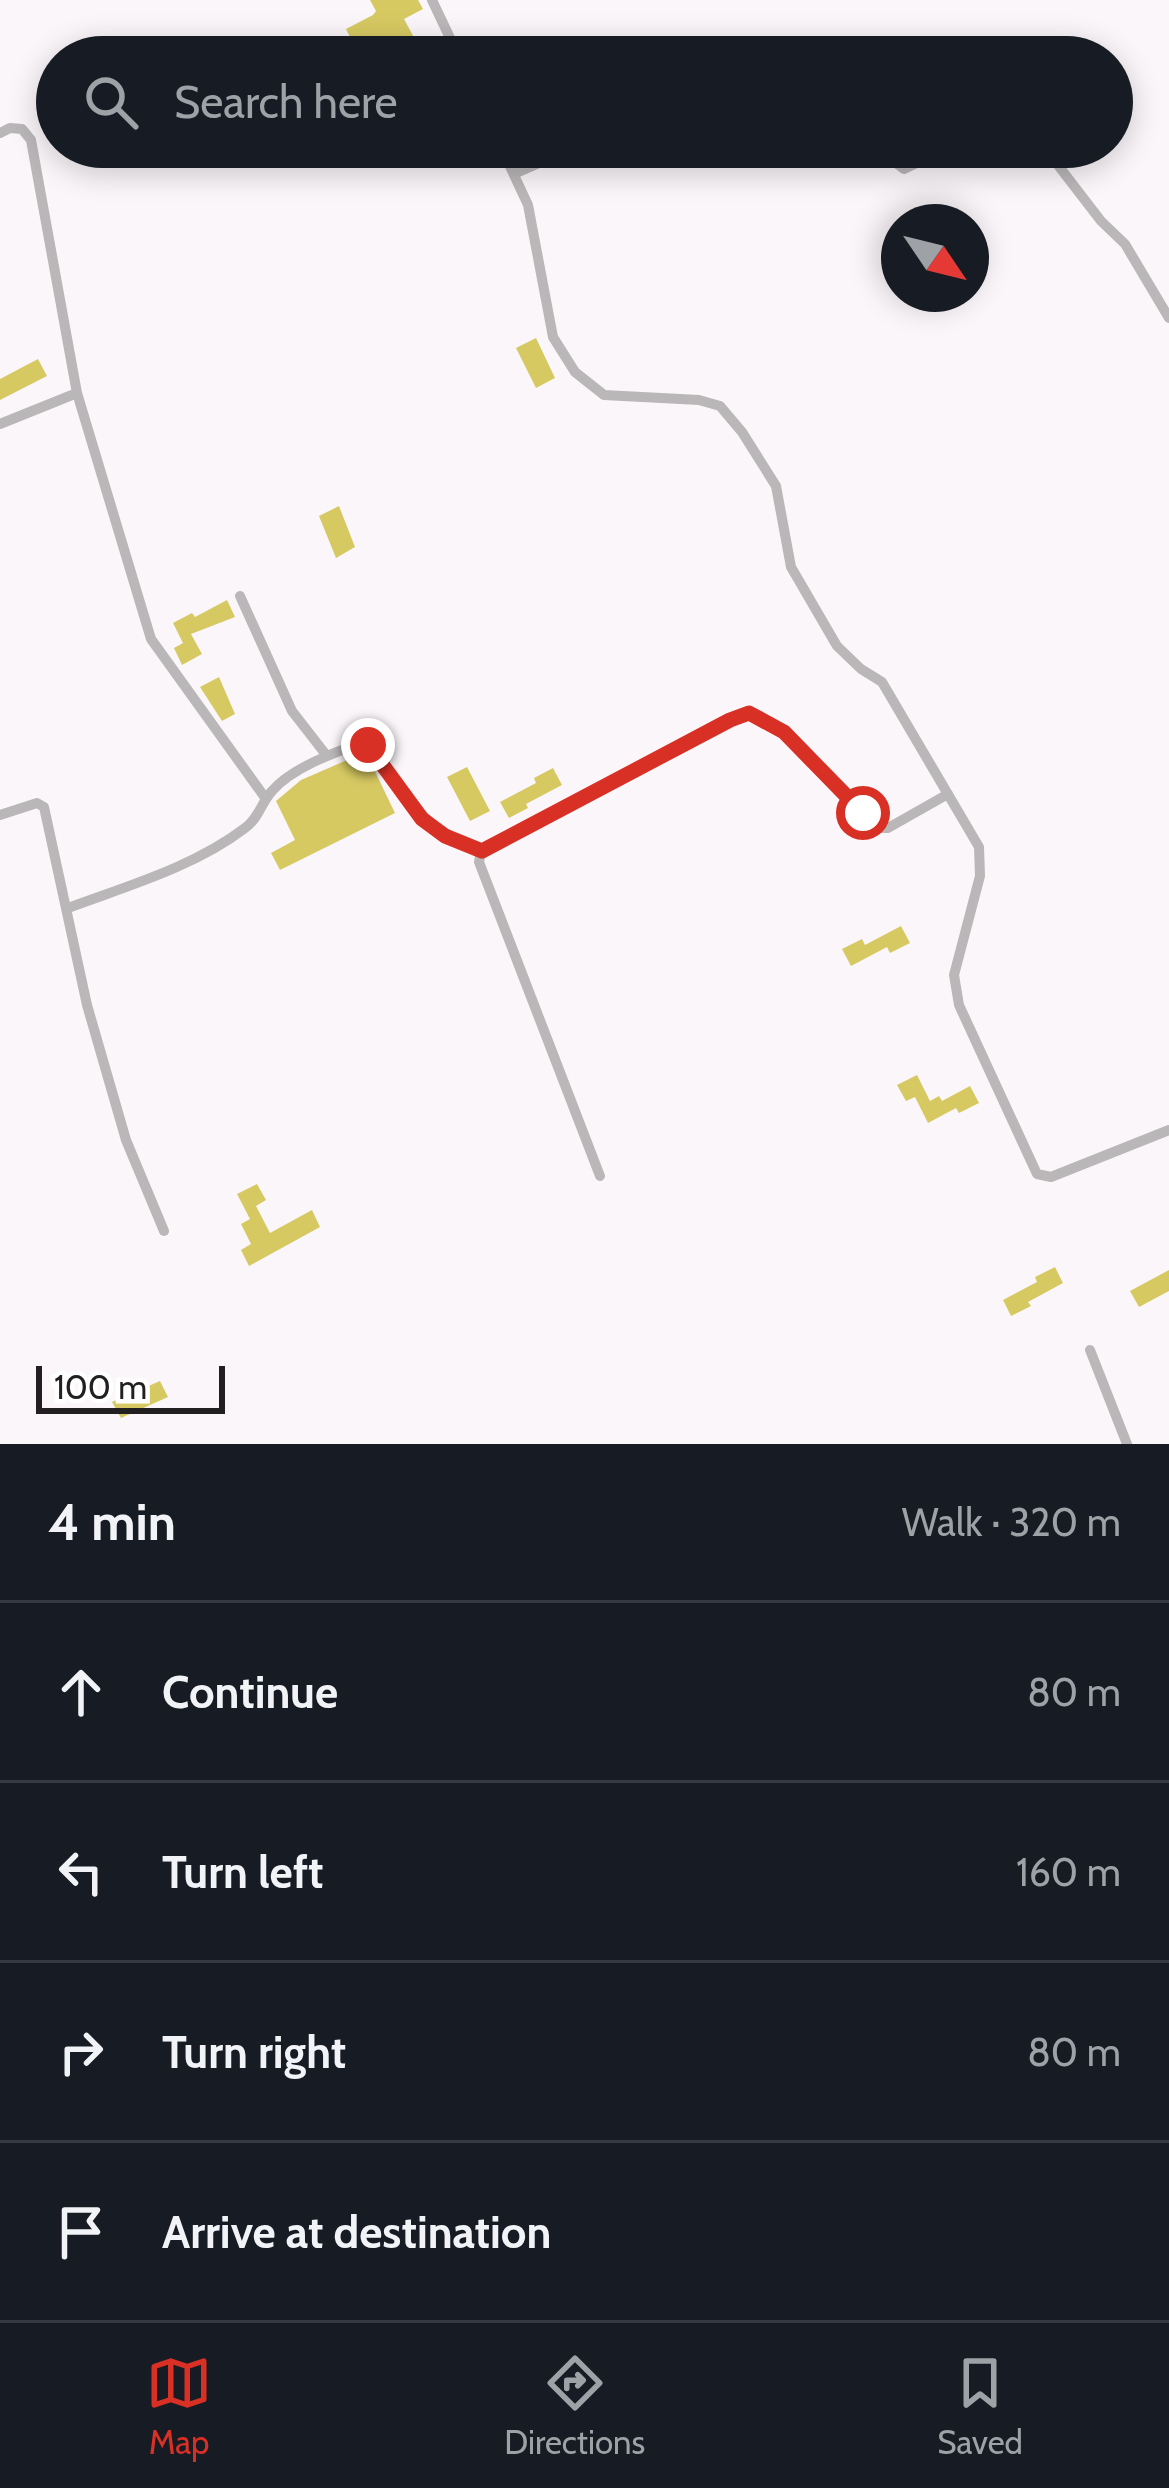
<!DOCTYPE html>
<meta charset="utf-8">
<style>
:root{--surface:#171b24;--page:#242831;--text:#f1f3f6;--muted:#9ea1a6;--line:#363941;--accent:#d93025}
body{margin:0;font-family:Cabin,sans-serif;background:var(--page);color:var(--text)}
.compass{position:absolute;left:881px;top:204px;width:108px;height:108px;border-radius:50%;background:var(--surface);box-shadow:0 6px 30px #0003;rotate:125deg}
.scale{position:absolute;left:36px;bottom:30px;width:189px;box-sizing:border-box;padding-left:12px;border:6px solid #211f20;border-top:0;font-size:33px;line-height:42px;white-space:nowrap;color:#211f20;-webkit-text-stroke:9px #fff;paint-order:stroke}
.stop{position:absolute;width:36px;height:36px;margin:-27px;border:9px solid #d93025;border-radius:50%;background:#fff}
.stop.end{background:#d93025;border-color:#fff;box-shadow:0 3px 12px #0008}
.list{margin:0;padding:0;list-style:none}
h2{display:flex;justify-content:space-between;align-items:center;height:156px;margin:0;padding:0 48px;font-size:51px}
h2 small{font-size:39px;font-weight:400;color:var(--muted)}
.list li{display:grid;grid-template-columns:78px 1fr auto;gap:36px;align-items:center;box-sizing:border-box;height:180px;padding:0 48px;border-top:3px solid var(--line)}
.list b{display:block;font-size:45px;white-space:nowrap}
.list em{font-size:39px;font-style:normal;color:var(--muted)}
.icon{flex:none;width:66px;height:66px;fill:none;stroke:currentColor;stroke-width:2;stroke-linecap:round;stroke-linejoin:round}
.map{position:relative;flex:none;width:1169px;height:1444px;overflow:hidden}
.search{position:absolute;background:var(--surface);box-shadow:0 6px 30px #0003;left:36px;right:36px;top:36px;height:132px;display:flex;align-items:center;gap:30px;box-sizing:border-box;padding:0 42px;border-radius:66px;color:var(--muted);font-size:45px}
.sheet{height:876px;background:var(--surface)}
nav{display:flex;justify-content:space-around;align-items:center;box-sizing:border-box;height:168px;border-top:3px solid var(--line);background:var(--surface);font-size:33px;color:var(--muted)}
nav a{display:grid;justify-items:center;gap:6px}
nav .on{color:var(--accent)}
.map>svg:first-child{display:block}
.building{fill:#d7c962}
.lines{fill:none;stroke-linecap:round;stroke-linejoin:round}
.street{stroke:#bab7b9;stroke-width:10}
.route{stroke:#d93025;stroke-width:15}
</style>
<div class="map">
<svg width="1169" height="1444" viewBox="0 0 1169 1444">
<rect width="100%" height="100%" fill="#fbf6fa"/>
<path class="building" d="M370 0H418L423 9 404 19 418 45 395 57H360L346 29 373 15 376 11Z
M536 338 555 378 536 388 516 348Z
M38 359 47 376 0 400V379Z
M339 506 355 547 336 558 319 516Z
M227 600 235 617 191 634 202 654 182 665 174 648 183 643 173 623 192 613 195 617Z
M219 677 235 714 222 721 200 687Z
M361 754 368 757 395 813 280 870 271 853 295 840 276 801 301 780Z
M467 767 490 811 470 821 447 777Z
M553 768 562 785 526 804 528 808 509 818 500 802 536 783 534 778Z
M901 926 910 943 890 953 887 947 851 966 842 949 862 939 865 945Z
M917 1075 930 1101 939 1096 942 1101 970 1086 979 1103 959 1113 956 1108 928 1123 915 1097 906 1101 897 1085Z
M257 1184 266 1200 256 1206 270 1233 312 1210 320 1227 249 1266 241 1250 251 1244 241 1224 250 1219 237 1194Z
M1055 1267 1063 1283 1028 1302 1031 1306 1011 1316 1003 1300 1037 1282 1035 1277Z
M1169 1270V1291L1139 1307 1130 1291Z
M160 1381 168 1397 121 1418 112 1402Z"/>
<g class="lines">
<path class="street" d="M432 0 459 57
M0 133 10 128 22 129 31 140 77 393 151 639 266 799
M501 147 528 205 553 337 575 372 604 395 699 400 720 406 742 432 776 486 791 567 837 646 861 669 882 682 979 847 980 876 954 975 959 1005 1037 1174 1051 1177 1169 1130
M875 147 904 169 951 147
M1044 147 1101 221 1125 244 1169 318
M514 174 576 147
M0 424 77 393
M240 596 292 711 327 756
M0 815 37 803 44 807 87 1005 126 1140 164 1231
M68 908C127 886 194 867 245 828 259 818 261 803 272 791 292 768 333 753 361 743L374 749C410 802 420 826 481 851
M600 1176 479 862 481 851 730 720 749 713 784 732 875 828H888L948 794
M1090 1350 1127 1444"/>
</g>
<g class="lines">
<path class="route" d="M368 745 422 819 445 836 482 851 730 720 749 713 784 732 863 813"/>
</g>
</svg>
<svg class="compass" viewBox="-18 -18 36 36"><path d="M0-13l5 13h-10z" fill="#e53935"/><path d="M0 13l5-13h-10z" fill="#9ea1a6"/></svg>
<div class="scale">100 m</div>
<div class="stop" style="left:863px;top:813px"></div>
<div class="stop end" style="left:368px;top:745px"></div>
<div class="search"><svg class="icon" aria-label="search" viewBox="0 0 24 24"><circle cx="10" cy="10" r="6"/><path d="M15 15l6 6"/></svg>Search here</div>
</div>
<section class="sheet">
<h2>4 min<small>Walk · 320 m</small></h2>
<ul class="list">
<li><svg class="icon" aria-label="ahead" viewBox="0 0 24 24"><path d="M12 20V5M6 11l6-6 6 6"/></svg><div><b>Continue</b></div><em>80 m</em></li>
<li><svg class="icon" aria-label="left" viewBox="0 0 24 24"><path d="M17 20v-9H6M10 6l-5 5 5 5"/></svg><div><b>Turn left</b></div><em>160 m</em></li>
<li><svg class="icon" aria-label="right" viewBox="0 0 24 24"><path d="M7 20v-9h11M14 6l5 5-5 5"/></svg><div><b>Turn right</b></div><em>80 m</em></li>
<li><svg class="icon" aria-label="arrive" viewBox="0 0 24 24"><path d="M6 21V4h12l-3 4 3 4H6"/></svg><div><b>Arrive at destination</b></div></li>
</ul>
</section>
<nav>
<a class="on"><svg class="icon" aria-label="map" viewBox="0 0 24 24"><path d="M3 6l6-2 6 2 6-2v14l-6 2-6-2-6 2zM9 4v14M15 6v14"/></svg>Map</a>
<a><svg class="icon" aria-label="directions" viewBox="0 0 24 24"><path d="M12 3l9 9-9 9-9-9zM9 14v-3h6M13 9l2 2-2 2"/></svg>Directions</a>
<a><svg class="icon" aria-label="saved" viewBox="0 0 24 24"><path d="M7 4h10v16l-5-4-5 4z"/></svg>Saved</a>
</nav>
